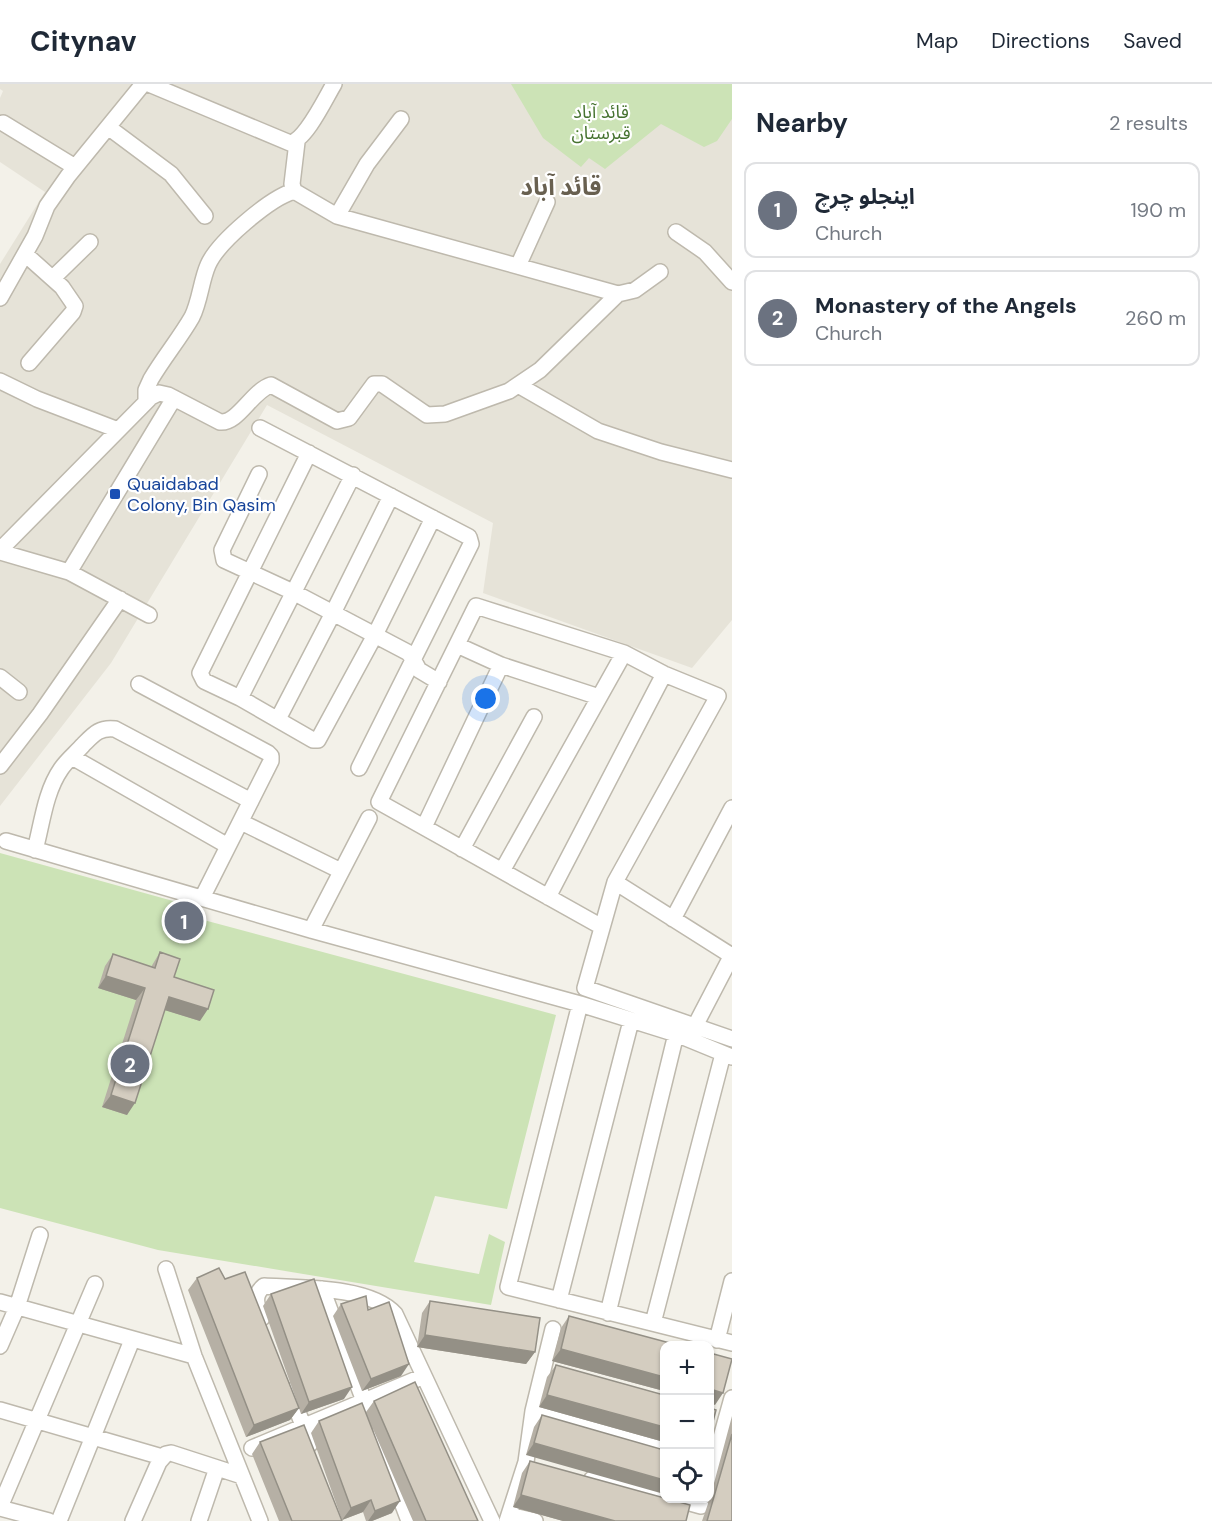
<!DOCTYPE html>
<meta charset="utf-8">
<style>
:root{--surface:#fff;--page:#f2f2f3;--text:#1f2937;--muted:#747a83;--line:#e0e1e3;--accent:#0f766e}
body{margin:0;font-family:"DM Sans","Noto Sans Arabic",sans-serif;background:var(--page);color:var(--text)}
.controls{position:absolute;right:18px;bottom:18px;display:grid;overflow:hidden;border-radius:12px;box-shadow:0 2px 4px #0004}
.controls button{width:54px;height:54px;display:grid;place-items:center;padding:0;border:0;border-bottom:2px solid var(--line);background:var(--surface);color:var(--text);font:30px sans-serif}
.you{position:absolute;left:486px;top:615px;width:21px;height:21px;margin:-15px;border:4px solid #fff;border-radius:50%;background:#1a73e8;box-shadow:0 0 0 9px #1a73e833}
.badge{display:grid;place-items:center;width:39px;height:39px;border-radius:50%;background:var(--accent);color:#fff;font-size:20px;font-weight:700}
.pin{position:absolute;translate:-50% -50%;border:3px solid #fff;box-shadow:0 2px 6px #0006}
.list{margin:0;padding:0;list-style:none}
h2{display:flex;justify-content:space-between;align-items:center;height:78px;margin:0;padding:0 24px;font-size:26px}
h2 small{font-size:20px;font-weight:400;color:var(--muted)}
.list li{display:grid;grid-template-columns:39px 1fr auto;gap:18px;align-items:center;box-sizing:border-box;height:96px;margin:0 12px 12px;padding:0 12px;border:2px solid var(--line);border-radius:12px}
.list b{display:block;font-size:22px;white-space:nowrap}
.list p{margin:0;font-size:20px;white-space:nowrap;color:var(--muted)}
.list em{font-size:20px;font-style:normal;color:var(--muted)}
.icon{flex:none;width:33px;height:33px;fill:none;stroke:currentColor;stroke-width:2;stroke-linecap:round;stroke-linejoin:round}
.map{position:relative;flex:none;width:732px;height:1437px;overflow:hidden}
header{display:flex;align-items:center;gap:36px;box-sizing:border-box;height:84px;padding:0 30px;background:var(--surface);border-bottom:2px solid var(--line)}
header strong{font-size:28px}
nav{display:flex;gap:33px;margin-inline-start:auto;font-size:21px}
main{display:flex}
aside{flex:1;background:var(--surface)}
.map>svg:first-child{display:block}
.residential{fill:#e6e3d8}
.green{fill:#cce3b6}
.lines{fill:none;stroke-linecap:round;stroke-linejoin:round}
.minor-casing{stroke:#beb9ad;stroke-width:18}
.minor{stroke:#fff;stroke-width:15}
.wall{fill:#b6b0a5}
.shaded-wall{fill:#949086}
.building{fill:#d4cdc0;stroke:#949086;stroke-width:1.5}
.transit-dot{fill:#1a4fb4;stroke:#fff;stroke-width:2}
.labels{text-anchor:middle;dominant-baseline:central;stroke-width:4.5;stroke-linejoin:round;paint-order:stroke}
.park-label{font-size:18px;fill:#467330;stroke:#fff}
.transit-label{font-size:18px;fill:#164399;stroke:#fff;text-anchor:start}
.district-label{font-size:24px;font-weight:bold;fill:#686050;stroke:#fff}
</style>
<header>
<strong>Citynav</strong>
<nav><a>Map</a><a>Directions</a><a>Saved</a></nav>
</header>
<main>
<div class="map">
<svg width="732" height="1437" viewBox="0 0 732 1437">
<rect width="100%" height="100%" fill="#f3f1e9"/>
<path class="residential" d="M0 0H732V536L692 584 483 509 493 439 267 321 111 579 0 722V180L45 108 0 78V14L3 7 0 5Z"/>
<path class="green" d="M511 0H732V35L717 57 704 63 661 40 605 85 589 74 581 83 543 54Z
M0 769 202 825 200 835 556 931 507 1125 435 1112 414 1178 479 1190 489 1150 505 1158 491 1221 158 1166 0 1124Z"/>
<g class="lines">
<defs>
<path id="minor" d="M149 0 290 59C306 56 325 15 334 0
M3 39 75 83
M108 43 171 90 205 132
M297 58 292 100 294 107 337 132 618 210 635 206 660 188
M337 132 367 80 401 35
M676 148 705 168 732 198
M25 170 62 203 75 222 73 228 29 279
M518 182 547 118
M53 194 90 158
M0 214 35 152 47 122 68 92 143 0
M0 297 37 315 118 346
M518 301 598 347 661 368 732 386
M146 317V306L151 295C164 273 180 254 192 233 200 217 201 197 208 181 218 158 270 114 294 107
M260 344 469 453 471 460 359 684
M309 369 200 589 204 597 240 614 313 656H318L375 551 433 434
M259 390 222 466 224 476 293 508 407 568 412 573 419 586 439 598
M0 466 151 313 159 309 168 311 220 338C238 340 252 307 271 301L337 337 349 334 374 300H382L427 331 445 330 509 307 540 286 618 210
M0 468 69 488 149 531
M69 488 174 314
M457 561 501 581 599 613
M0 593 19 608
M139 600 268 669 271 672V677L202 814
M240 614 353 391
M278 635 333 529 391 412
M72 673 228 762
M0 682 40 630 120 515
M241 738 341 787
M424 743 501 581
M6 757 311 846 580 920 676 950 732 973
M462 765 534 633
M35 766C42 740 45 708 61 685 67 676 76 669 83 661 93 651 99 643 115 645L251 717
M502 787 624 569
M615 798 732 872
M548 813 664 590
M673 835 732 724
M602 843 379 718 476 522 624 569 664 590 718 612 615 798 585 904 732 955
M311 846 369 734
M580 920 508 1203 732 1259
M695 942 732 871
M166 1185 194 1272 260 1437
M322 1205 409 1437
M559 1216 631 937
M0 1218 194 1272
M608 1229 676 950
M262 1234C257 1222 252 1212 264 1202 300 1204 370 1202 395 1230L492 1437
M653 1239 723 970
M717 1256 732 1197
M0 1262 17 1223 40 1151
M290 1307 310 1360
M0 1326 162 1373
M533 1327 664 1364
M252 1364 424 1292
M710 1393 732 1314
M592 1395 664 1413
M672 1414 701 1422
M0 1423 95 1200
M0 1424 49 1437
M509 1431 535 1437
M59 1437 132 1256
M133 1437 159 1378 166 1370 171 1369 242 1392
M199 1437 217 1384
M507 1437 526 1378 533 1327 553 1245"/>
</defs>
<use href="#minor" class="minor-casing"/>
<use href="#minor" class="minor"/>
</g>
<path class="wall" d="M160 868 200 937 165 926 127 1031 102 1023 136 916 98 904 105 882 113 870 151 883Z
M197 1194 298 1321 263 1222 271 1210 344 1315 301 1330 299 1324 290 1336 246 1353 188 1206Z
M430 1217 535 1268 526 1280 417 1263 422 1229Z
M341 1220 368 1226 401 1292 362 1307 333 1232Z
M569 1232 664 1262V1307L552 1277 561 1244Z
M556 1281 664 1311V1358L539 1323 547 1293Z
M374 1317 478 1437H413L373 1345 392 1429 372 1437H366L363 1428 342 1436 311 1349 319 1337 366 1328Z
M542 1331 664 1366 526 1371 534 1343Z
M732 1332V1437H702L710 1414Z
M260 1358 342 1437H279L252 1370Z
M530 1377 686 1437H563L513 1423 522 1389Z"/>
<path class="shaded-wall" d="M106 892 145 904 136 916 98 904Z
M169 913 208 925 200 937 161 925Z
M111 1011 135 1019 127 1031 102 1023Z
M425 1251 535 1268 526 1280 417 1263Z
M561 1265 664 1293V1307L552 1277Z
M409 1280 401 1292 362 1307 371 1295Z
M352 1303 344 1315 301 1330 309 1318Z
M710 1305 723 1309 715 1321 710 1319Z
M547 1311 664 1343V1358L539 1323Z
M299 1324 290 1336 246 1353 254 1341Z
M534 1359 664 1396V1410L526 1371Z
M521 1411 615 1437H563L513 1423Z
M371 1416 363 1428 342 1436 351 1424Z
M400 1417 392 1429 372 1437H368L375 1427Z"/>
<path class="building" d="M160 868 180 875 174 893 214 906 208 925 169 913 135 1019 111 1011 145 904 106 892 113 870 155 884Z
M219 1184 225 1195 245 1188 299 1324 254 1341 197 1194Z
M314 1195 352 1303 309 1318 271 1210Z
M366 1212 368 1226 389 1218 409 1280 371 1295 341 1220Z
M430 1217 540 1234 535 1268 425 1251Z
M569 1232 681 1262H664V1293L561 1265Z
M710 1269 732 1275 723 1309 710 1305Z
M556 1281 664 1311V1343L547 1311Z
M415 1298 478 1437H426L374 1317Z
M362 1319 400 1417 375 1427 371 1416 351 1424 319 1337Z
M710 1324 716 1326 710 1349Z
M542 1331 664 1366V1396L534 1359Z
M304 1341 342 1437H292L260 1358Z
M732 1350V1437H707Z
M530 1377 690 1421 686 1437H615L521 1411Z"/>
<rect class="transit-dot" x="109" y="404" width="12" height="12" rx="3"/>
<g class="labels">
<g class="park-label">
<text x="601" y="28">قائد آباد<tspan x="601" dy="21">قبرستان</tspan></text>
</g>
<g class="transit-label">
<text x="127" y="400">Quaidabad<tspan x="127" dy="21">Colony, Bin Qasim</tspan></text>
</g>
<g class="district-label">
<text x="561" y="102">قائد آباد</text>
</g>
</g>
</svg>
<div class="controls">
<button>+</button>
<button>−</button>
<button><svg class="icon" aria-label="locate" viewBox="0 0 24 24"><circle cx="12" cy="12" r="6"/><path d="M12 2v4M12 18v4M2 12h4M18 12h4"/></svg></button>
</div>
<div class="you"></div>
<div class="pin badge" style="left:184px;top:837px;background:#6b7280">1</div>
<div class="pin badge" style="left:130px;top:980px;background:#6b7280">2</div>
</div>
<aside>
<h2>Nearby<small>2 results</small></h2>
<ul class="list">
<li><span class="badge" style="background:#6b7280">1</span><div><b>اینجلو چرچ</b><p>Church</p></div><em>190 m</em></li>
<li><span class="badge" style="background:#6b7280">2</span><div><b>Monastery of the Angels</b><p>Church</p></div><em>260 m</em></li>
</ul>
</aside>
</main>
